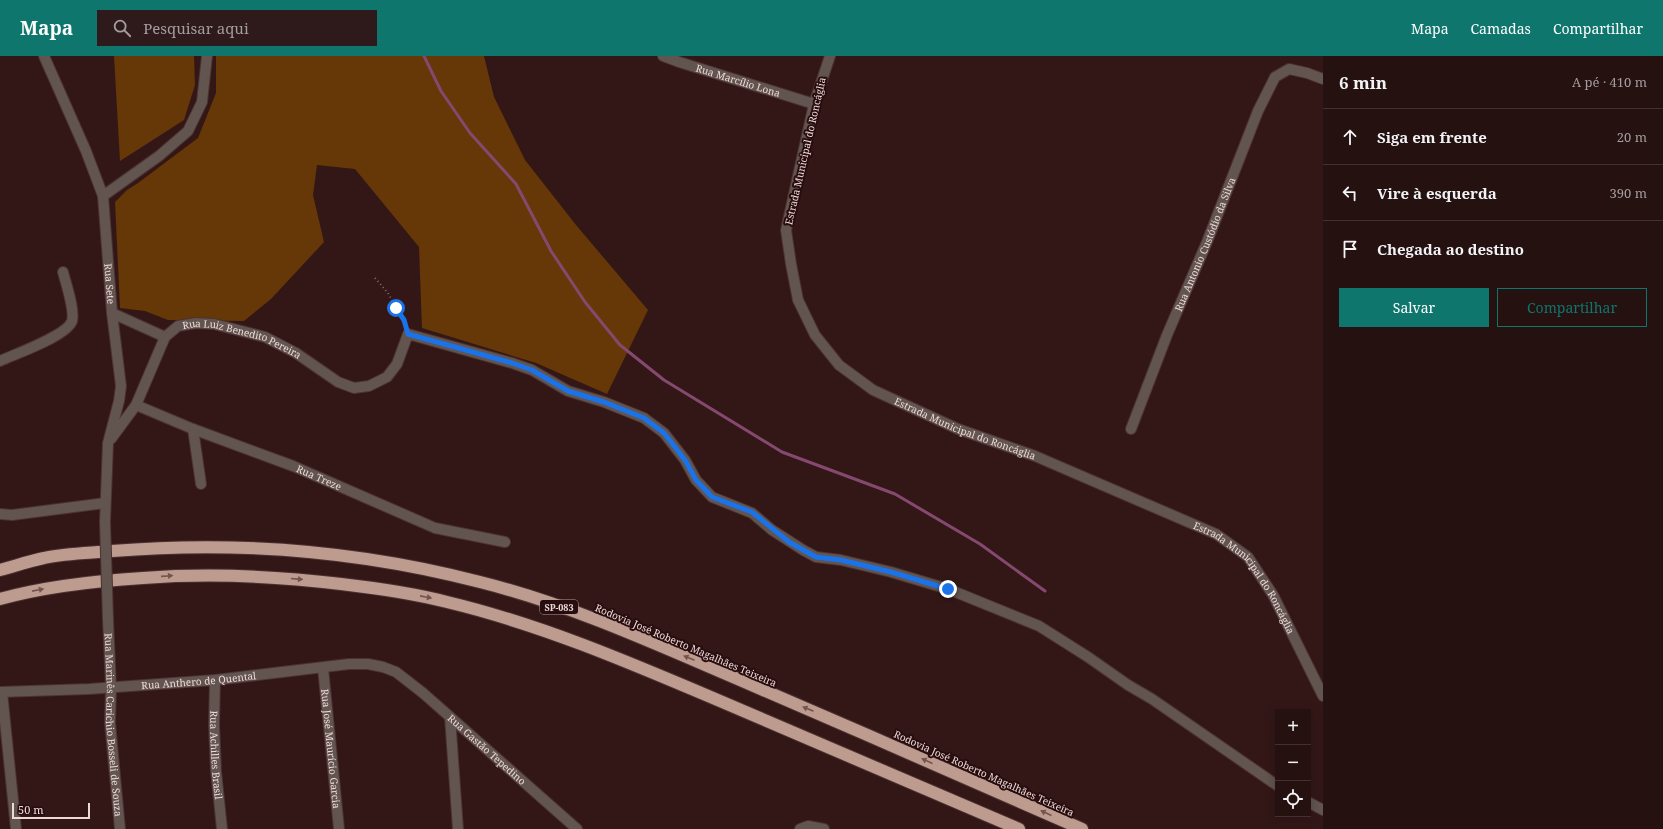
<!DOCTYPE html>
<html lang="pt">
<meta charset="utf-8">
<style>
:root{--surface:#261111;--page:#2e1a1a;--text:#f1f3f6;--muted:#a49d9f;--line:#423131;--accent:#0f766e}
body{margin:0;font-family:"Noto Serif",serif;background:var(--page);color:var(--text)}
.controls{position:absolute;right:12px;bottom:12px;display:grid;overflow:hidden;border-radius:0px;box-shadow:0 2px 10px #0003}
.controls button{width:36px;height:36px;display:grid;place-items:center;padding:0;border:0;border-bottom:1px solid var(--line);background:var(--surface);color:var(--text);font:20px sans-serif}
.scale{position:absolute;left:12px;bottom:10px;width:78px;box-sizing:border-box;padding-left:4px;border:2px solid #edd9d8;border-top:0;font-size:11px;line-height:14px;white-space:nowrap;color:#edd9d8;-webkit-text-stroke:3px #280d0e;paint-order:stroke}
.stop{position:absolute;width:12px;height:12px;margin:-9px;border:3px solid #1a73e8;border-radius:50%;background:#fff}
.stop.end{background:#1a73e8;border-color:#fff;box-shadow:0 1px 4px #0008}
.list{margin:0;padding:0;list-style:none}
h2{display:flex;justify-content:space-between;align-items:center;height:52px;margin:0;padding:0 16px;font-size:17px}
h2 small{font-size:13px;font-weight:400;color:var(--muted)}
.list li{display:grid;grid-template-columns:26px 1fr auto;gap:12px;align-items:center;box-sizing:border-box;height:56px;padding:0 16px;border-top:1px solid var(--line)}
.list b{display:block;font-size:15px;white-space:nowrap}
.list em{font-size:13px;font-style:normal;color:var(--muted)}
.actions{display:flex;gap:8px;padding:12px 16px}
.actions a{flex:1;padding:9px 0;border:1px solid var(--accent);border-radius:0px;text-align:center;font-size:14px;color:var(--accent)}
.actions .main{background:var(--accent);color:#fff}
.icon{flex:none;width:22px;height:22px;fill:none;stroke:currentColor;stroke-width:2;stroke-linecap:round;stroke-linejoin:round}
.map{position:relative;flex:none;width:1323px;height:773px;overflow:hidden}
header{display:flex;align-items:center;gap:24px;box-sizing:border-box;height:56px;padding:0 20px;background:var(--accent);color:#fff}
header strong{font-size:19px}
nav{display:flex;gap:22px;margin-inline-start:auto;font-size:14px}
.search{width:280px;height:36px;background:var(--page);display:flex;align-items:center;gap:10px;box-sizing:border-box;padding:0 14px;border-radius:0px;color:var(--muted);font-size:15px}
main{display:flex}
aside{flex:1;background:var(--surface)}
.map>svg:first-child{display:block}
.green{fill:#663707}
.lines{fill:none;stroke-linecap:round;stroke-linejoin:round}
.stream{stroke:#854970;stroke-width:3}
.minor-casing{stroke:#4d3232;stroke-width:12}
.tertiary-casing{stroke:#4d3232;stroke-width:12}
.motorway-casing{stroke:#4d3232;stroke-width:14}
.path{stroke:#846b6b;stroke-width:2;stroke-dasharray:1 3;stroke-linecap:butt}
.minor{stroke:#62544f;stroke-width:10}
.tertiary{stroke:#62544f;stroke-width:10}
.motorway{stroke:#be9b8f;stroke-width:12}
.minor-bridge-casing{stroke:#4d3232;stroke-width:12;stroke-linecap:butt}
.minor-bridge{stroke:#62544f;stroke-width:10}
.oneway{fill:#73544e}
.route{stroke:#1a73e8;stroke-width:5}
.labels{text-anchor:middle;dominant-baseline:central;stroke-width:4;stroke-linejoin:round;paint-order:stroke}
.shield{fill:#280d0e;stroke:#b29c9b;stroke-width:1}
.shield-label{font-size:9px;font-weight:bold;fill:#edd9d8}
.street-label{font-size:10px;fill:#edd9d8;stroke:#280d0e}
</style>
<header>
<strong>Mapa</strong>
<div class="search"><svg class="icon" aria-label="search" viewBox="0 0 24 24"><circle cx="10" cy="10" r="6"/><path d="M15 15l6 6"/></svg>Pesquisar aqui</div>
<nav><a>Mapa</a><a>Camadas</a><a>Compartilhar</a></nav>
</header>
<main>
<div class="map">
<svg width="1323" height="773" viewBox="0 0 1323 773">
<rect width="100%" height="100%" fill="#331717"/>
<path class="green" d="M114 0H194L195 29 184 64 120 105Z
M216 0H484L494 41 525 104 576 169 648 254 607 338 536 307 422 272 419 191 355 113 317 109 313 139 324 186 271 243 244 265 168 264 145 255 120 252 115 146 127 134 138 127 198 82 216 37Z"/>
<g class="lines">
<path class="stream" d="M424 0 441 35 470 77 516 128 551 195 585 246 620 289 664 324 782 396 895 438 980 488 1045 535"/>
<defs>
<g id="minor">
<path id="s1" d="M44 0 86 95 103 140 112 257 121 330 119 345 108 387 105 466"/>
<path d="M814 48 830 0"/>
<path d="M103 140 159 100 188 75 202 46 207 0"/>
<path id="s2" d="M112 257 165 281 178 270 196 267 214 268 265 281 296 297 338 326 354 332 369 330 387 321 397 308 408 278 512 307 532 314 568 335 604 346 644 362 664 377 685 404 696 424 712 441 752 457 772 474 803 494 816 501 841 504 891 516 948 533 1039 570 1088 601 1128 629 1152 643 1278 730"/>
<path d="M0 305C15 298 67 280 72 265 75 254 66 228 63 216"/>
<path id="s3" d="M136 349 193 373 293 410 435 472 505 486"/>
<path d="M193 373 201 428"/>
<path id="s4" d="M1131 373 1167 279 1207 186 1258 55 1275 21 1289 13 1307 17 1323 23"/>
<path d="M111 383 136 349 165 281"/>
<path d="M0 458 12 459 105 447"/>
<path id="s5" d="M108 564 111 631 110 667 120 773"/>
<path id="s6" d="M323 612 339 773"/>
<path id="s7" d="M215 624 214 669 216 715 222 773"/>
<path id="s8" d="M0 636 89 633 215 624 349 608H368L383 611 396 616 423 637 577 773"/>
<path d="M2 636 16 773"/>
<path d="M450 661 458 773"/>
<path d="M1308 746 1323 754"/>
<path d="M800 773 808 770 824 773"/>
</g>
<g id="tertiary">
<path id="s9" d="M663 0 679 6 814 48 786 174 791 208 798 244 815 279 839 309 873 334 958 373 1035 400 1216 478 1248 501 1273 539 1323 640"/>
</g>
<path id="motorway" d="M0 514C15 510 29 505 44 502 66 497 90 497 112 495 235 485 361 495 480 526 572 549 660 590 747 627 859 675 970 724 1082 773
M0 543C47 530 94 525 143 522 209 517 275 520 341 528 376 532 412 537 447 546 539 568 626 605 713 642 815 686 917 730 1019 773"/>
</defs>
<use href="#minor" class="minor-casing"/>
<use href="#tertiary" class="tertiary-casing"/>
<use href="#motorway" class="motorway-casing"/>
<path class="path" d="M375 222 388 237 405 269"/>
<use href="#minor" class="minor"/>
<use href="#tertiary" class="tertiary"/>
<use href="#motorway" class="motorway"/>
<defs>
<path id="minor-bridge" d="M105 466 108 564"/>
</defs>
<use href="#minor-bridge" class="minor-bridge-casing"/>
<use href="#minor-bridge" class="minor-bridge"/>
</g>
<defs><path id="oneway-solid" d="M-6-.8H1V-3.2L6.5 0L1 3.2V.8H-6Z"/></defs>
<g class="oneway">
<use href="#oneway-solid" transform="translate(167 520) rotate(-4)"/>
<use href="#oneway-solid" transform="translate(297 523) rotate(5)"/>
<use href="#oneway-solid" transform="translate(38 534) rotate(-11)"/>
<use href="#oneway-solid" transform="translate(426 541) rotate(11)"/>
<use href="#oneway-solid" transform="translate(689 602) rotate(-157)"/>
<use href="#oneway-solid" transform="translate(808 653) rotate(-157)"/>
<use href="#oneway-solid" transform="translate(927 705) rotate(-156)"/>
<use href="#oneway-solid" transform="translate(1046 757) rotate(-156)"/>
</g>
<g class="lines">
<path class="route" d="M396 252 404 264 408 278 512 307 532 314 568 335 604 346 644 362 664 377 685 404 696 424 712 441 752 456 789 486 816 501 841 504 891 516 948 533"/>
</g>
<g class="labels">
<rect class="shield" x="540" y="544" width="38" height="14" rx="3"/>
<g class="shield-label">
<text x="559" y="551">SP-083</text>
</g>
<g class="street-label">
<text stroke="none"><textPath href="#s9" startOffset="79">Rua Marcílio Lona</textPath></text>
<text transform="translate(805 95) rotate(-77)">Estrada Municipal do Roncáglia</text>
<text stroke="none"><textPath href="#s4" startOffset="199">Rua Antonio Custódio da Silva</textPath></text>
<text stroke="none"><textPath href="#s1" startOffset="240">Rua Sete</textPath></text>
<text stroke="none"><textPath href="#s2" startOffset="142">Rua Luiz Benedito Pereira</textPath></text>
<text stroke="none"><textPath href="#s9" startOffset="578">Estrada Municipal do Roncáglia</textPath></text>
<text stroke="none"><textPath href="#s3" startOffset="197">Rua Treze</textPath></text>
<text stroke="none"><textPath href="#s9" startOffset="902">Estrada Municipal do Roncáglia</textPath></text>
<text transform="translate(686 589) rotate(23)">Rodovia José Roberto Magalhães Teixeira</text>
<text stroke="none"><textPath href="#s8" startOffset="199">Rua Anthero de Quental</textPath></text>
<text stroke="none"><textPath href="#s5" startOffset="105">Rua Marinês Carichio Bosseli de Souza</textPath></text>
<text stroke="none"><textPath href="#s6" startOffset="81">Rua José Maurício Garcia</textPath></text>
<text stroke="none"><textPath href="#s8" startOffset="518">Rua Gastão Tepedino</textPath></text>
<text stroke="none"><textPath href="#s7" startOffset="75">Rua Achilles Brasil</textPath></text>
<text transform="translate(984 717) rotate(24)">Rodovia José Roberto Magalhães Teixeira</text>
</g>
</g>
</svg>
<div class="controls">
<button>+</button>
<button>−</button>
<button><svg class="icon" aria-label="locate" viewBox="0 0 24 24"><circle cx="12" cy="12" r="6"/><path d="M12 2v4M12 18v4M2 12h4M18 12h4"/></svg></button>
</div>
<div class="scale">50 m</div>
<div class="stop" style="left:396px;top:252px"></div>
<div class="stop end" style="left:948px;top:533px"></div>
</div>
<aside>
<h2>6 min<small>A pé · 410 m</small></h2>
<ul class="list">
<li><svg class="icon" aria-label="ahead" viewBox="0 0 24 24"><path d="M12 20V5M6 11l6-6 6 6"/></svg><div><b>Siga em frente</b></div><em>20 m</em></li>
<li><svg class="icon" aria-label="left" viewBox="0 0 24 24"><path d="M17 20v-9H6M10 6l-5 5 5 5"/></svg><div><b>Vire à esquerda</b></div><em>390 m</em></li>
<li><svg class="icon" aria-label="arrive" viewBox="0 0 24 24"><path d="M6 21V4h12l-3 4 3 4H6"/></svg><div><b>Chegada ao destino</b></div></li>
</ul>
<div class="actions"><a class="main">Salvar</a><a>Compartilhar</a></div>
</aside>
</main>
